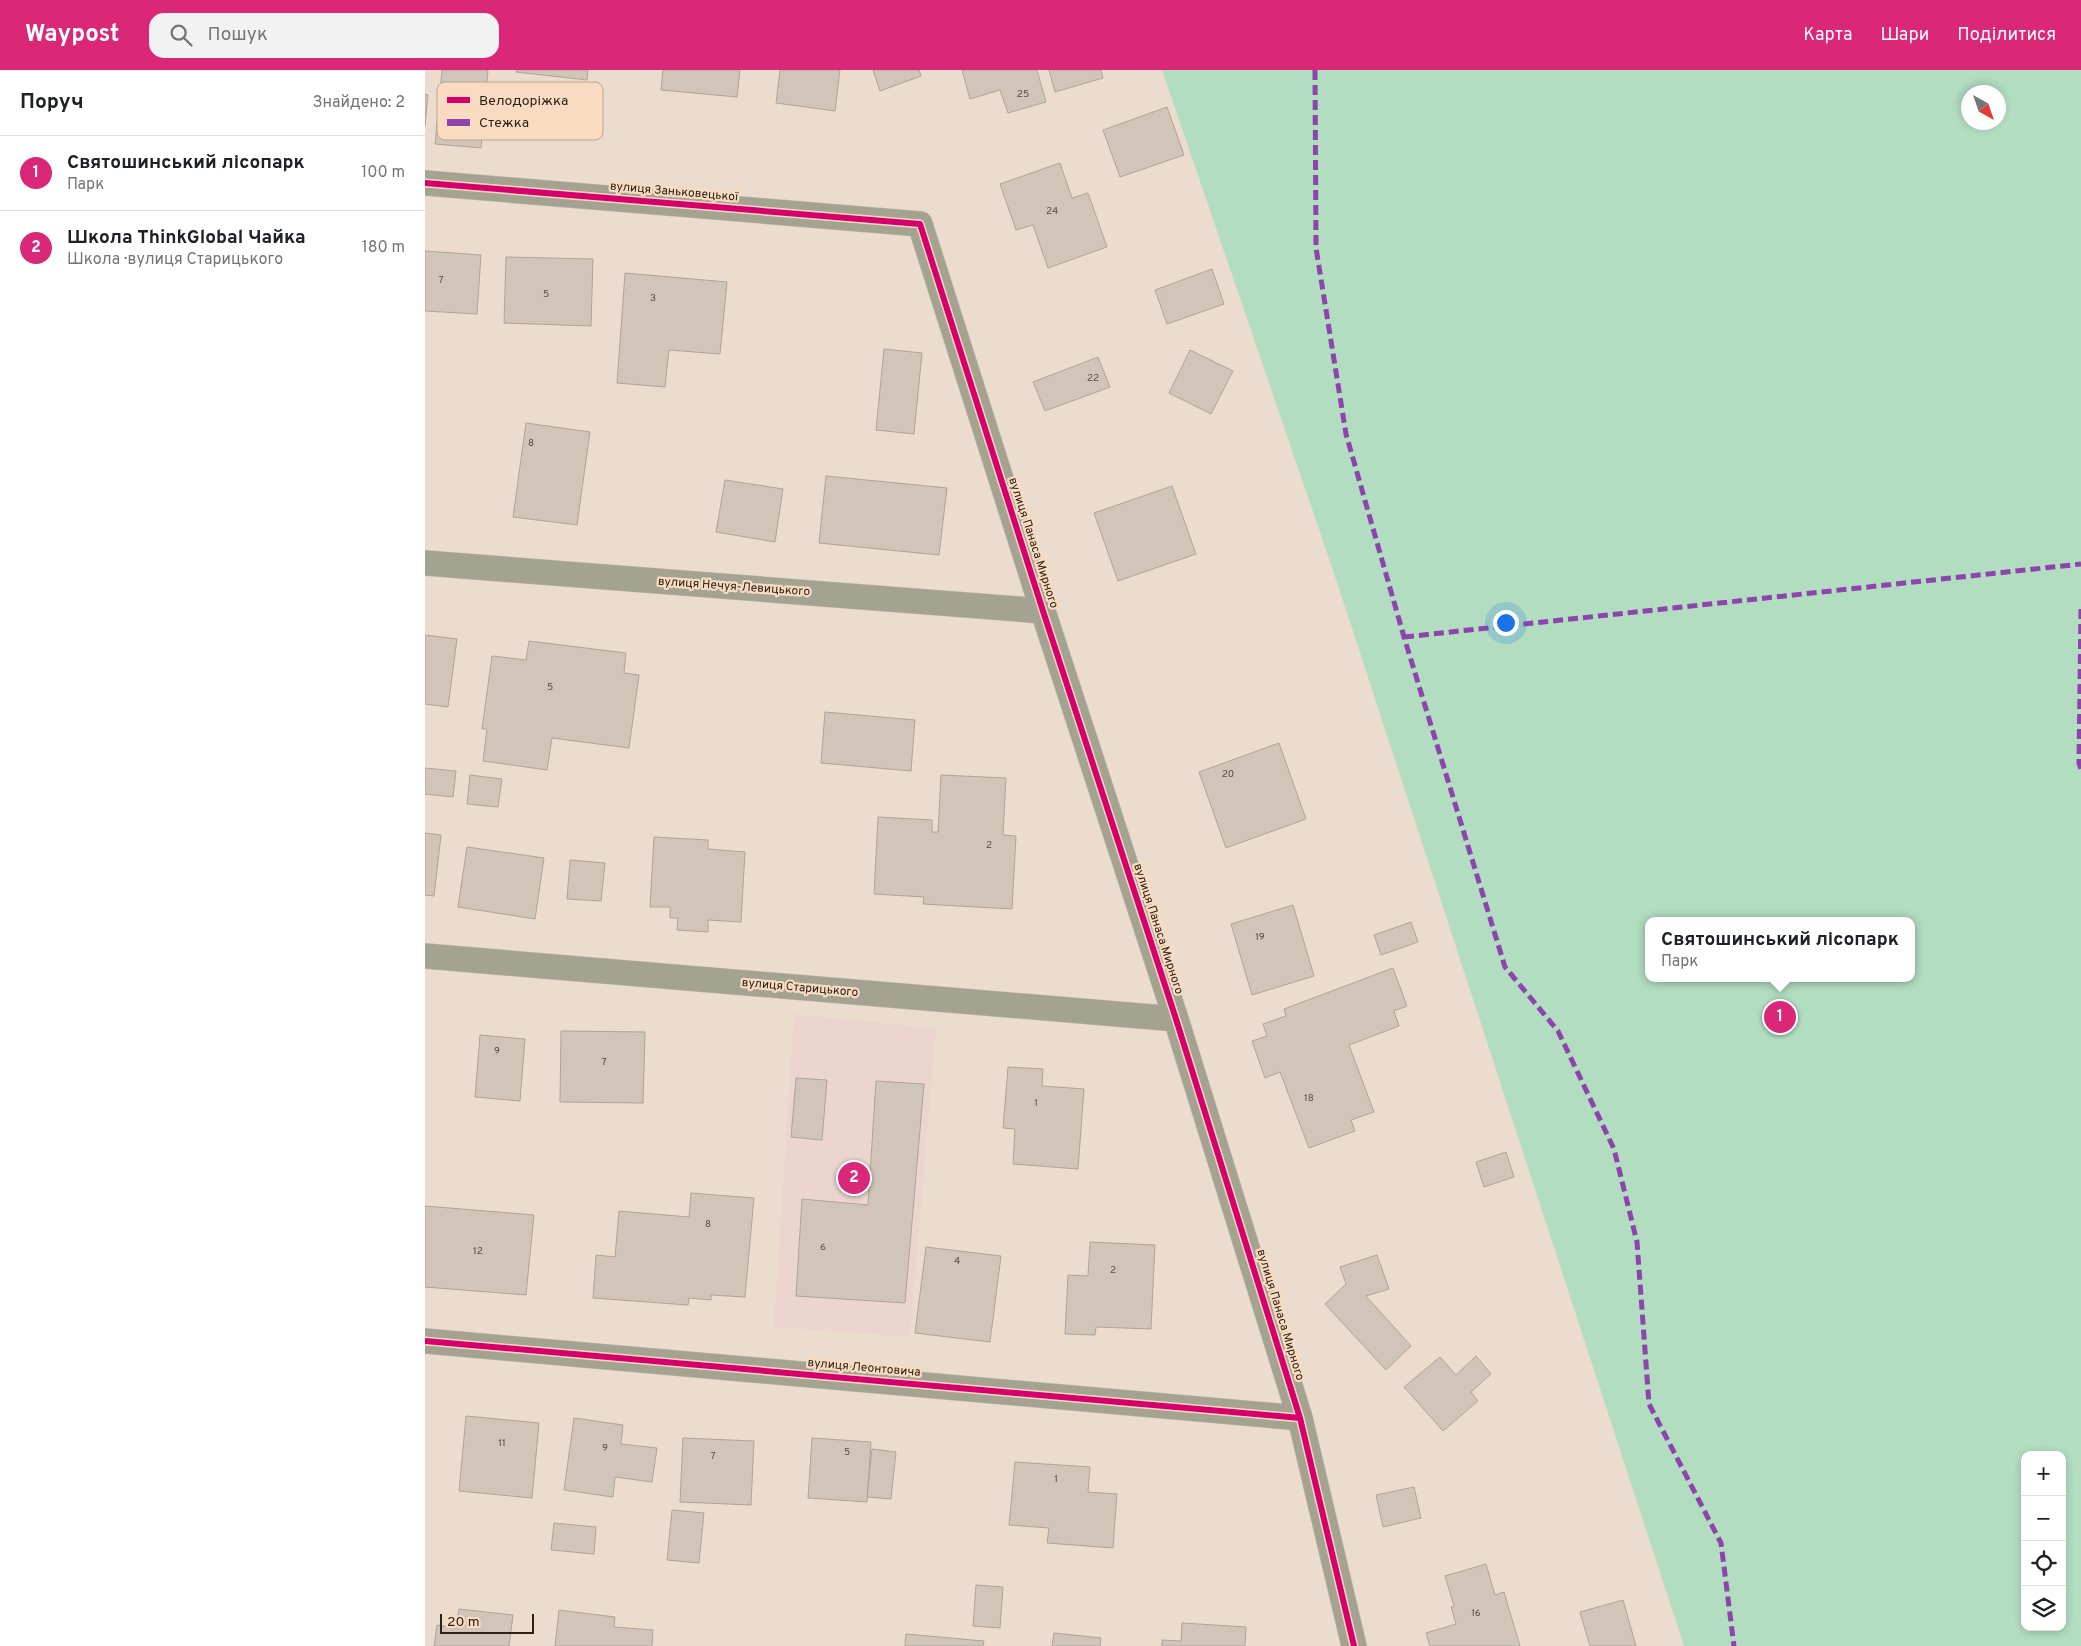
<!DOCTYPE html>
<html lang="uk">
<meta charset="utf-8">
<style>
:root{--surface:#fff;--page:#f2f2f2;--text:#202124;--muted:#757577;--line:#e0e0e0;--accent:#db2777}
body{margin:0;font-family:Overpass,sans-serif;background:var(--page);color:var(--text)}
.controls{position:absolute;right:15px;bottom:15px;display:grid;overflow:hidden;border-radius:10px;box-shadow:0 2px 8px #0003}
.controls button{width:45px;height:45px;display:grid;place-items:center;padding:0;border:0;border-bottom:1px solid var(--line);background:var(--surface);color:var(--text);font:25px sans-serif}
.compass{position:absolute;left:1536px;top:15px;width:45px;height:45px;border-radius:50%;background:var(--surface);box-shadow:0 2px 8px #0003;rotate:140deg}
.scale{position:absolute;left:15px;bottom:12px;width:94px;box-sizing:border-box;padding-left:5px;border:2px solid #2c2218;border-top:0;font-size:14px;line-height:18px;white-space:nowrap;color:#2c2218;-webkit-text-stroke:4px #f8dbc0;paint-order:stroke}
.you{position:absolute;left:1080px;top:552px;width:18px;height:18px;margin:-12px;border:4px solid #fff;border-radius:50%;background:#1a73e8;box-shadow:0 0 0 8px #1a73e833}
.badge{display:grid;place-items:center;width:32px;height:32px;border-radius:50%;background:var(--accent);color:#fff;font-size:16px;font-weight:700}
.pin{position:absolute;translate:-50% -50%;border:2px solid #fff;box-shadow:0 1px 5px #0006}
.popup{position:absolute;left:1220px;top:847px;width:270px;height:65px;box-sizing:border-box;display:grid;place-content:center;border-radius:10px;background:var(--surface);filter:drop-shadow(0 1px 4px #0005);font-size:16px;white-space:nowrap;color:var(--muted)}
.popup b{font-size:19px;color:var(--text)}
.popup::after{content:'';position:absolute;left:50%;top:100%;margin-left:-10px;border:10px solid transparent;border-top-color:var(--surface)}
.list{margin:0;padding:0;list-style:none}
h2{display:flex;justify-content:space-between;align-items:center;height:65px;margin:0;padding:0 20px;font-size:21px}
h2 small{font-size:16px;font-weight:400;color:var(--muted)}
.list li{display:grid;grid-template-columns:32px 1fr auto;gap:15px;align-items:center;box-sizing:border-box;height:75px;padding:0 20px;border-top:1px solid var(--line)}
.list b{display:block;font-size:19px;white-space:nowrap}
.list p{margin:0;font-size:16px;white-space:nowrap;color:var(--muted)}
.list em{font-size:16px;font-style:normal;color:var(--muted)}
.icon{flex:none;width:28px;height:28px;fill:none;stroke:currentColor;stroke-width:2;stroke-linecap:round;stroke-linejoin:round}
.map{position:relative;flex:none;width:1656px;height:1576px;overflow:hidden}
header{display:flex;align-items:center;gap:30px;box-sizing:border-box;height:70px;padding:0 25px;background:var(--accent);color:#fff}
header strong{font-size:24px}
nav{display:flex;gap:28px;margin-inline-start:auto;font-size:18px}
.search{width:350px;height:45px;background:var(--page);display:flex;align-items:center;gap:12px;box-sizing:border-box;padding:0 18px;border-radius:15px;color:var(--muted);font-size:19px}
main{display:flex}
aside{flex:1;background:var(--surface)}
.map>svg:first-child{display:block}
.education{fill:#ebd5ce}
.park{fill:#b2ddc1;fill-rule:evenodd}
.building{fill:#d0c5b8;stroke:#afa498}
.lines{fill:none;stroke-linecap:round;stroke-linejoin:round}
.street-casing{stroke:#c6bbaf;stroke-width:26}
.street{stroke:#a4a392;stroke-width:25}
.quiet{stroke:#8e44ad;stroke-width:5;stroke-dasharray:10 5;stroke-linecap:butt}
.cycleway-casing{stroke:#f8dbc0;stroke-width:9}
.cycleway{stroke:#d6006c;stroke-width:6}
.labels{text-anchor:middle;dominant-baseline:central;stroke-width:4.5;stroke-linejoin:round;paint-order:stroke}
.number-label{font-size:10px;fill:#564c41}
.street-label{font-size:12px;fill:#2c2218;stroke:#f8dbc0}
.key{fill:#f8dbc0;stroke:#bba48e;stroke-width:1}
.key-label{font-size:14px;fill:#2c2218}
</style>
<header>
<strong>Waypost</strong>
<div class="search"><svg class="icon" aria-label="search" viewBox="0 0 24 24"><circle cx="10" cy="10" r="6"/><path d="M15 15l6 6"/></svg>Пошук</div>
<nav><a>Карта</a><a>Шари</a><a>Поділитися</a></nav>
</header>
<main>
<aside>
<h2>Поруч<small>Знайдено: 2</small></h2>
<ul class="list">
<li><span class="badge">1</span><div><b>Святошинський лісопарк</b><p>Парк</p></div><em>100 m</em></li>
<li><span class="badge">2</span><div><b>Школа ThinkGlobal Чайка</b><p>Школа · вулиця Старицького</p></div><em>180 m</em></li>
</ul>
</aside>
<div class="map">
<svg width="1656" height="1576" viewBox="0 0 1656 1576">
<rect width="100%" height="100%" fill="#ebdccd"/>
<path class="education" d="M369 944 511 959 485 1267 349 1257Z"/>
<path class="park" d="M737 0H1656V1576H1259L911 509ZM1544 22H1574V52H1544ZM1224 851H1486V908H1224ZM1600 1385H1637V1557H1600Z"/>
<path class="building" d="M17 0H63L56 78 10 74Z
M92 0H163L162 10 91 2Z
M238 0H315L312 27 236 20Z
M355 0H415L410 41 351 33Z
M448 0H494L496 6 455 21Z
M537 0H612L621 32 583 43 575 20 545 29Z
M624 0H676L678 8 630 22Z
M0 24 3 25 0 56Z
M742 37 759 85 695 107 678 60Z
M635 93 647 128 663 123 682 177 623 198 608 155 591 160 575 114Z
M0 181 56 185 52 244 0 241Z
M81 187 168 189 166 256 79 253Z
M787 199 799 234 742 254 730 220Z
M200 203 302 212 295 284 244 280 240 317 192 313Z
M459 279 497 283 489 364 451 360Z
M765 280 808 301 786 344 744 323Z
M673 287 685 317 620 341 608 312Z
M101 353 165 362 152 455 88 447Z
M401 406 522 418 514 485 394 473Z
M300 410 358 419 350 472 291 462Z
M747 416 771 484 693 511 669 443Z
M0 565 32 569 23 637 0 634Z
M104 571 201 583 199 603 214 605 204 678 127 668 122 700 58 691 62 659H57L67 586 101 590Z
M400 642 490 650 486 701 396 693Z
M854 673 881 749 801 778 774 702Z
M0 698 31 701 28 727 0 724Z
M45 705 77 709 73 737 42 734Z
M516 705 581 708 578 765 591 766 587 839 498 834 499 827 449 824 453 747 507 750V762H513Z
M0 763 16 765 9 826 0 825Z
M229 767 283 770V779L320 782 316 852 283 850V862L252 860 253 848H245V837H225Z
M42 777 119 788 110 849 33 837Z
M145 790 180 793 176 831 142 829Z
M868 835 889 906 827 925 806 854Z
M986 852 993 872 956 885 949 865Z
M968 898 982 936 969 941 974 956 924 975 949 1042 926 1050 930 1061 884 1078 855 1002 840 1008 827 971 842 966 838 954 861 946 859 939Z
M136 961 220 962 218 1033 135 1032Z
M55 965 100 969 95 1031 50 1027Z
M583 997 618 999 617 1016 659 1019 653 1099 588 1094 590 1059 578 1058Z
M371 1008 402 1010 397 1070 366 1067Z
M451 1011 499 1014 480 1233 371 1226 377 1129 443 1135Z
M1081 1082 1089 1107 1059 1117 1051 1092Z
M266 1123 329 1128 320 1227 286 1225V1230L264 1228 263 1235 168 1228 171 1185 190 1187 194 1141 264 1147Z
M0 1136 109 1145 101 1225 0 1217Z
M665 1172 730 1175 726 1259 671 1257 670 1265 640 1264 643 1205 663 1206Z
M501 1177 576 1186 565 1272 490 1263Z
M952 1185 964 1219 941 1226 986 1276 961 1300 900 1234 921 1214 915 1197Z
M1051 1286 1066 1304 1046 1322 1053 1331 1018 1361 979 1317 1015 1287 1031 1305Z
M41 1346 114 1353 107 1428 34 1421Z
M149 1348 198 1355 196 1374 232 1378 227 1412 190 1407 188 1427 139 1420Z
M258 1368 329 1371 326 1435 255 1432Z
M387 1368 446 1372 442 1432 383 1428Z
M447 1379 471 1382 466 1429 442 1427Z
M590 1392 665 1397 663 1422 692 1424 688 1478 622 1473 624 1458 584 1455Z
M989 1417 996 1448 958 1457 951 1425Z
M247 1440 279 1443 274 1493 242 1490Z
M129 1453 171 1457 169 1484 126 1480Z
M1061 1494 1070 1525 1079 1522 1095 1576H1005L1001 1563 1031 1554 1026 1537 1029 1536 1020 1506Z
M551 1515 578 1517 575 1558 548 1556Z
M1198 1530 1211 1576H1165L1155 1542Z
M34 1539 88 1545 84 1576H9L12 1555 31 1558Z
M134 1540 190 1547 189 1557 228 1560 227 1576H130Z
M757 1553 821 1557 820 1576H737V1570L756 1571Z
M629 1563 676 1568 675 1576H627Z
M481 1564 559 1571 558 1576H480Z"/>
<g class="lines">
<defs>
<path id="street" d="M0 113 495 154 618 541 751 949 875 1348 929 1576
M0 493 618 541
M0 886 751 949
M0 1271 875 1348"/>
</defs>
<use href="#street" class="street-casing"/>
<use href="#street" class="street"/>
<path class="quiet" d="M890 0 891 178 921 364 979 567 1080 897 1133 961 1189 1079 1212 1172 1224 1334 1296 1473 1309 1576
M1656 539 1654 693 1656 699
M979 567 1656 494"/>
<defs>
<path id="cycleway" d="M0 113 495 154 618 541 751 949 875 1348 929 1576
M0 1271 875 1348"/>
</defs>
<use href="#cycleway" class="cycleway-casing"/>
<use href="#cycleway" class="cycleway"/>
</g>
<g class="labels">
<g class="number-label">
<text x="598" y="24">25</text>
<text x="627" y="141">24</text>
<text x="16" y="210">7</text>
<text x="121" y="224">5</text>
<text x="228" y="228">3</text>
<text x="668" y="308">22</text>
<text x="106" y="373">8</text>
<text x="125" y="617">5</text>
<text x="803" y="704">20</text>
<text x="564" y="775">2</text>
<text x="835" y="867">19</text>
<text x="72" y="981">9</text>
<text x="179" y="992">7</text>
<text x="884" y="1028">18</text>
<text x="611" y="1033">1</text>
<text x="283" y="1154">8</text>
<text x="398" y="1177">6</text>
<text x="53" y="1181">12</text>
<text x="532" y="1191">4</text>
<text x="688" y="1200">2</text>
<text x="77" y="1373">11</text>
<text x="180" y="1378">9</text>
<text x="422" y="1382">5</text>
<text x="288" y="1386">7</text>
<text x="631" y="1409">1</text>
<text x="1051" y="1543">16</text>
</g>
<g class="street-label">
<text transform="translate(249 122) rotate(5)">вулиця Заньковецької</text>
<text transform="translate(608 473) rotate(72)">вулиця Панаса Мирного</text>
<text transform="translate(309 517) rotate(4)">вулиця Нечуя-Левицького</text>
<text transform="translate(733 859) rotate(72)">вулиця Панаса Мирного</text>
<text transform="translate(375 918) rotate(5)">вулиця Старицького</text>
<text transform="translate(855 1245) rotate(73)">вулиця Панаса Мирного</text>
<text transform="translate(439 1298) rotate(5)">вулиця Леонтовича</text>
</g>
</g>
<rect x="12" y="12" width="166" height="58" rx="8" class="key"/>
<rect x="22" y="27" width="23" height="6" fill="#d6006c"/>
<rect x="22" y="49" width="23" height="7" fill="#8e44ad"/>
<g class="key-label">
<text x="54" y="35">Велодоріжка</text>
<text x="54" y="57">Стежка</text>
</g>
</svg>
<div class="controls">
<button>+</button>
<button>−</button>
<button><svg class="icon" aria-label="locate" viewBox="0 0 24 24"><circle cx="12" cy="12" r="6"/><path d="M12 2v4M12 18v4M2 12h4M18 12h4"/></svg></button>
<button><svg class="icon" aria-label="layers" viewBox="0 0 24 24"><path d="M12 4l9 5-9 5-9-5zM3 14l9 5 9-5"/></svg></button>
</div>
<svg class="compass" viewBox="-18 -18 36 36"><path d="M0-13l5 13h-10z" fill="#e53935"/><path d="M0 13l5-13h-10z" fill="#757577"/></svg>
<div class="scale">20 m</div>
<div class="you"></div>
<div class="pin badge" style="left:1355px;top:947px">1</div>
<div class="popup"><b>Святошинський лісопарк</b>Парк</div>
<div class="pin badge" style="left:429px;top:1108px">2</div>
</div>
</main>
